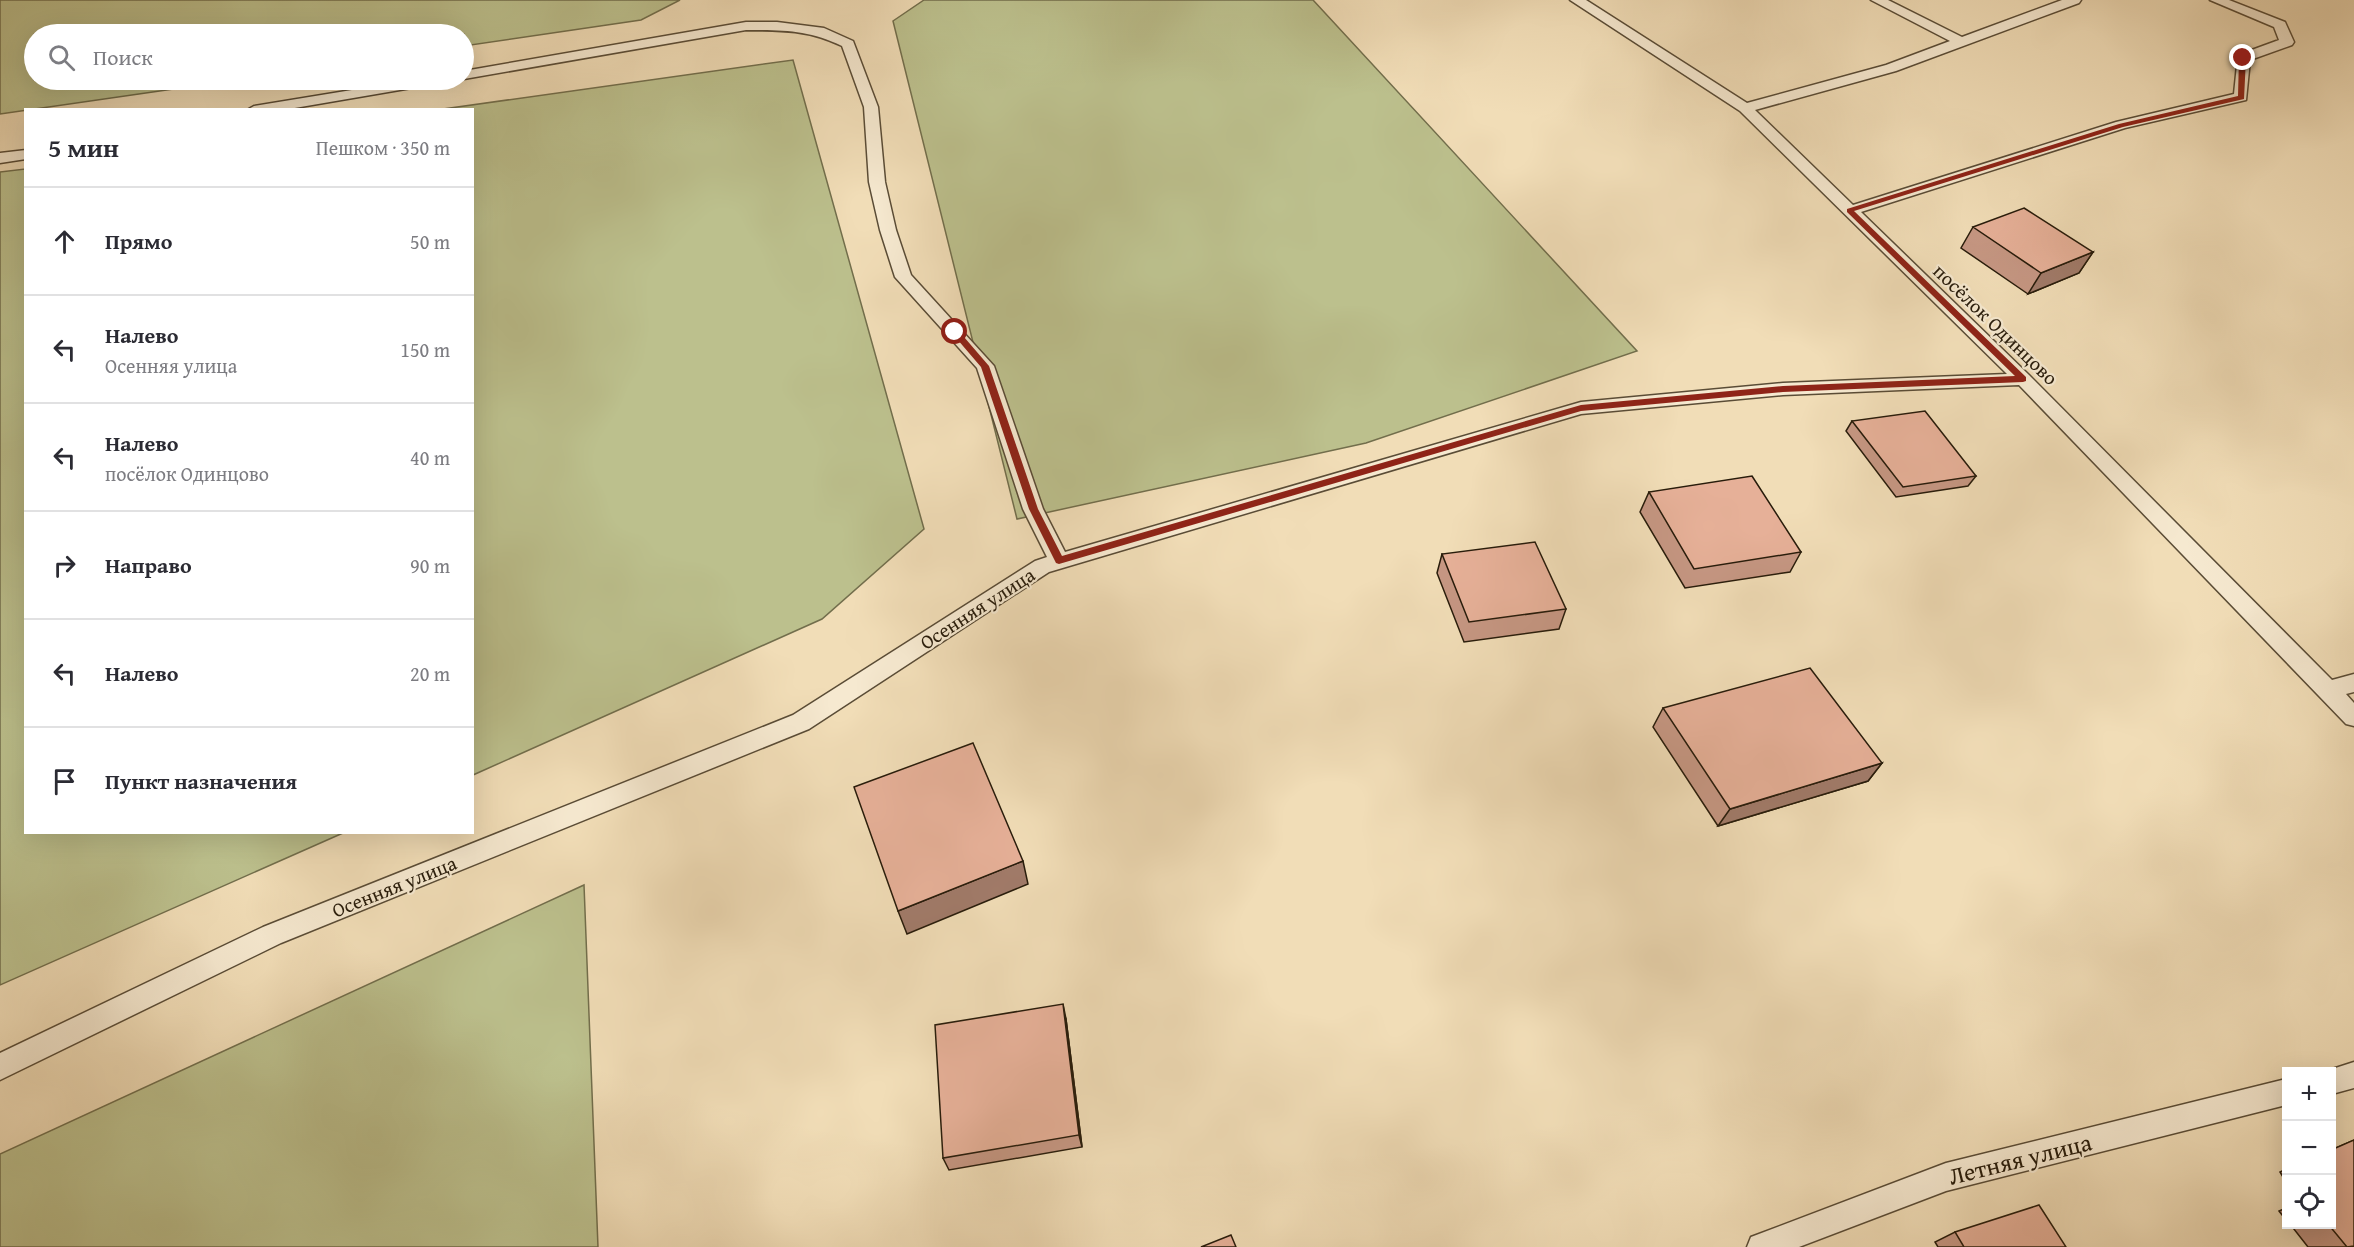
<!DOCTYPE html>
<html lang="ru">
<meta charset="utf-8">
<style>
:root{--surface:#fff;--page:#f7f7f7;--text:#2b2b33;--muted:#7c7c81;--line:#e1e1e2}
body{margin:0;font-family:"Gentium Book Plus",serif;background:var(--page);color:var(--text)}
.controls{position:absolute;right:18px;bottom:18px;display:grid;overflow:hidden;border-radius:0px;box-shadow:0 6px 24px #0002}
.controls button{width:54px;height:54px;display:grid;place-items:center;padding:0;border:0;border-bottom:2px solid var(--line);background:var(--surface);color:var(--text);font:30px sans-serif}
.stop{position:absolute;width:18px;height:18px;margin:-14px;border:4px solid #8f2418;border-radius:50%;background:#fff}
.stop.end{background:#8f2418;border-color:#fff;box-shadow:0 2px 6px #0008}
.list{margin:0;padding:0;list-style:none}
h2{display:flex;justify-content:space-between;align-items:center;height:78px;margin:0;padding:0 24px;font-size:26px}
h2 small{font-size:20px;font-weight:400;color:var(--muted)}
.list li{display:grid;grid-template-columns:39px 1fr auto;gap:18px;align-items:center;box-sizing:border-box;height:108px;padding:0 24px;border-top:2px solid var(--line)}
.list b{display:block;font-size:22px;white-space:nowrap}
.list p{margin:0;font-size:20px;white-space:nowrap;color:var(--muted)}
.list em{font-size:20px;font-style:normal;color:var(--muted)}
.icon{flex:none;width:33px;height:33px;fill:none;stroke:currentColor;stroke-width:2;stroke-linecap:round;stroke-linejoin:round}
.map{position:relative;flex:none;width:2354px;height:1247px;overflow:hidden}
.search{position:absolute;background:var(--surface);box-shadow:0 6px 24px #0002;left:24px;top:24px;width:450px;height:66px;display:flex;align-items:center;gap:15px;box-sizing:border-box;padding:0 21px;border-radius:33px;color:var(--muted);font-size:22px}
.panel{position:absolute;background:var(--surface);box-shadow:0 6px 24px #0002;left:24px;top:108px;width:450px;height:726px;border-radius:0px}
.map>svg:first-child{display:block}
.green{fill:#bcc08d;stroke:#726e4c;stroke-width:1.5}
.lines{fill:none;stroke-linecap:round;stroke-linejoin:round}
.lane-casing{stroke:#5a4c36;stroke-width:3}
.lane{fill:#f6e9d0;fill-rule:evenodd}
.wall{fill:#c69783;stroke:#281c0b;stroke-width:1.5}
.shaded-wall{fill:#a17b6a;stroke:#281c0b;stroke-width:1.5}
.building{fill:#e6b098;stroke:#281c0b;stroke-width:1.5}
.route{fill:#8f2418}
.labels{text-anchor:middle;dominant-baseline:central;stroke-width:4.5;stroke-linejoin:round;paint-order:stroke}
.street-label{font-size:20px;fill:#281c0b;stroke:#f6e9d0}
.near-street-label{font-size:24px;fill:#281c0b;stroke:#f6e9d0}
</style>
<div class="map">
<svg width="2354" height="1247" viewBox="0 0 2354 1247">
<rect width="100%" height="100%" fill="#f1ddb7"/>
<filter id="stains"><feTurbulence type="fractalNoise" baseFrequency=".00333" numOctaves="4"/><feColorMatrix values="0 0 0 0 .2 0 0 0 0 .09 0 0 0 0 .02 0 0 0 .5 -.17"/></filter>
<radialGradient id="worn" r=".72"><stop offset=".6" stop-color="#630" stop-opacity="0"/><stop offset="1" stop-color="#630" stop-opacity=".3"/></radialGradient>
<path class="green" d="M0 0H680L641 20 464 46V34H34V80H236L0 114Z
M924 0H1313L1637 351 1366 443 1017 519 893 21Z
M793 60 924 529 822 619 473 775 472 110 443 109Z
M25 169 26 832 343 833 0 985V172Z
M584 885 598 1247H0V1154Z"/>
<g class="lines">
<defs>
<path id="lane" d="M1570 0H1586L1747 103 1886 65 1950 41 1871 0H1888L1962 37 2062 0H2081L2079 3 1896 71 1755 110 1853 205 2116 122 2234 94 2238 55 2279 40 2274 27 2210 0H2229L2285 22 2294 42 2292 45 2250 60 2246 100 2125 128 1861 212 2029 375 2332 680 2354 674V692L2346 694 2354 703V726L2346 724 2019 385 1783 395 1581 414 1049 572 809 729 281 943 0 1080V1053L263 927 793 715 1035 561 1047 557 1023 509 977 368 895 277 880 230 869 182 864 107 842 46C809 30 782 30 746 30L464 79V71L746 22H777L824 28 853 41 878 107 885 182 896 230 911 275 994 366 1043 509 1065 552 1581 402 1783 383 2007 374 1740 111Z
M413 80H442L435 84 283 110H247L254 106Z
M26 150V159L0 163V153Z
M2354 1062V1088L2332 1094V1072H2323Z
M2286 1079V1105L1946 1191 1799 1247H1747L1751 1237 1946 1163Z"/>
</defs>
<use href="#lane" class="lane-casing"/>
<use href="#lane" class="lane"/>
</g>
<path class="wall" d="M1973 227 2093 252 2079 273 2028 294 1961 248Z
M1852 421 1976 476 1968 486 1896 497 1846 431Z
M1649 492 1801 552 1790 572 1685 588 1640 512Z
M1442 554 1566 609 1559 629 1464 642 1437 573Z
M1663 708 1882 763 1868 781 1718 826 1653 727Z
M1066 1019 1082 1147 949 1170 943 1158Z
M2354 1140V1247H2308L2290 1224H2331V1150Z
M2286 1169V1182L2280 1172Z
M2286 1208V1220L2279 1211Z
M1955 1232 2066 1247H1938L1935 1242Z"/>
<path class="shaded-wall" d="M2093 252 2079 273 2028 294 2041 273Z
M1882 763 1868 781 1718 826 1730 809Z
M1023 861 1028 884 907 934 898 911Z
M1063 1004 1066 1019 1082 1147 1079 1135Z"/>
<path class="building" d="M2024 208 2093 252 2041 273 1973 227Z
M1925 411 1976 476 1903 487 1852 421Z
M1752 476 1801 552 1694 569 1649 492Z
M1535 542 1566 609 1469 622 1442 554Z
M1810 668 1882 763 1730 809 1663 708Z
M973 743 1023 861 898 911 854 787Z
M1063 1004 1079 1135 943 1158 935 1025Z
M2354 1140V1246L2347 1247 2328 1224H2331V1150Z
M2039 1205 2066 1247H1964L1955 1232Z
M1231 1235 1236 1247H1201Z"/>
<path class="route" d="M2243 56 2246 58 2244 99 2123 127 1854 211 2026 377V381L2023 382 1783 392 1581 411 1059 564 1056 563 1029 509 981 367 951 332 958 330 989 366 1038 509 1062 556 1581 405 1783 386 2015 376 1847 212V209L2119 124 2238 96 2239 58Z"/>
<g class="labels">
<g class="street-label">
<text transform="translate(1996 324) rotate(44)">посёлок Одинцово</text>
<text transform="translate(977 608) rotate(-33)">Осенняя улица</text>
<text transform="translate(394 886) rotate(-22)">Осенняя улица</text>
</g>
<g class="near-street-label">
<text transform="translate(2020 1159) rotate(-14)">Летняя улица</text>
</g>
</g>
<rect width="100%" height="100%" filter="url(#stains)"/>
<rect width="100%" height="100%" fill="url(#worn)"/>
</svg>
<div class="controls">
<button>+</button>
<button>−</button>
<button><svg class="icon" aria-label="locate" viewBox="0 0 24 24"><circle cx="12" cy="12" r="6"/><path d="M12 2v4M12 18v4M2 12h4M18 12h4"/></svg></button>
</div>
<div class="stop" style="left:955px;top:332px"></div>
<div class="stop end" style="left:2243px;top:58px"></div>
<div class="search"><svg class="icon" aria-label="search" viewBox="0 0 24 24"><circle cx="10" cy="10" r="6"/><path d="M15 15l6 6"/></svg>Поиск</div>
<section class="panel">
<h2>5 мин<small>Пешком · 350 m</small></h2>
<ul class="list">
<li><svg class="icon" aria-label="ahead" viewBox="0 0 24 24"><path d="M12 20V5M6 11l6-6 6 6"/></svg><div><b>Прямо</b></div><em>50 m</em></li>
<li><svg class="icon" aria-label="left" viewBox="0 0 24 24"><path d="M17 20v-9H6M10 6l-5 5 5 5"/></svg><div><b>Налево</b><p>Осенняя улица</p></div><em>150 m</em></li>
<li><svg class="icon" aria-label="left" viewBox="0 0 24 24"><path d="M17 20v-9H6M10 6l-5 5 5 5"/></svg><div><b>Налево</b><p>посёлок Одинцово</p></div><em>40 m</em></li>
<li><svg class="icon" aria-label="right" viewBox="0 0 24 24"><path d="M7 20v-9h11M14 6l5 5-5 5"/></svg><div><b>Направо</b></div><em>90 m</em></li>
<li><svg class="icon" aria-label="left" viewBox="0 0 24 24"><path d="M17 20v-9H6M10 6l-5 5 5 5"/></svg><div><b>Налево</b></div><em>20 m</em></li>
<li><svg class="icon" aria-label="arrive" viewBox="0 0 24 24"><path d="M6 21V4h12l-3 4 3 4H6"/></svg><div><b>Пункт назначения</b></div></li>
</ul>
</section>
</div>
